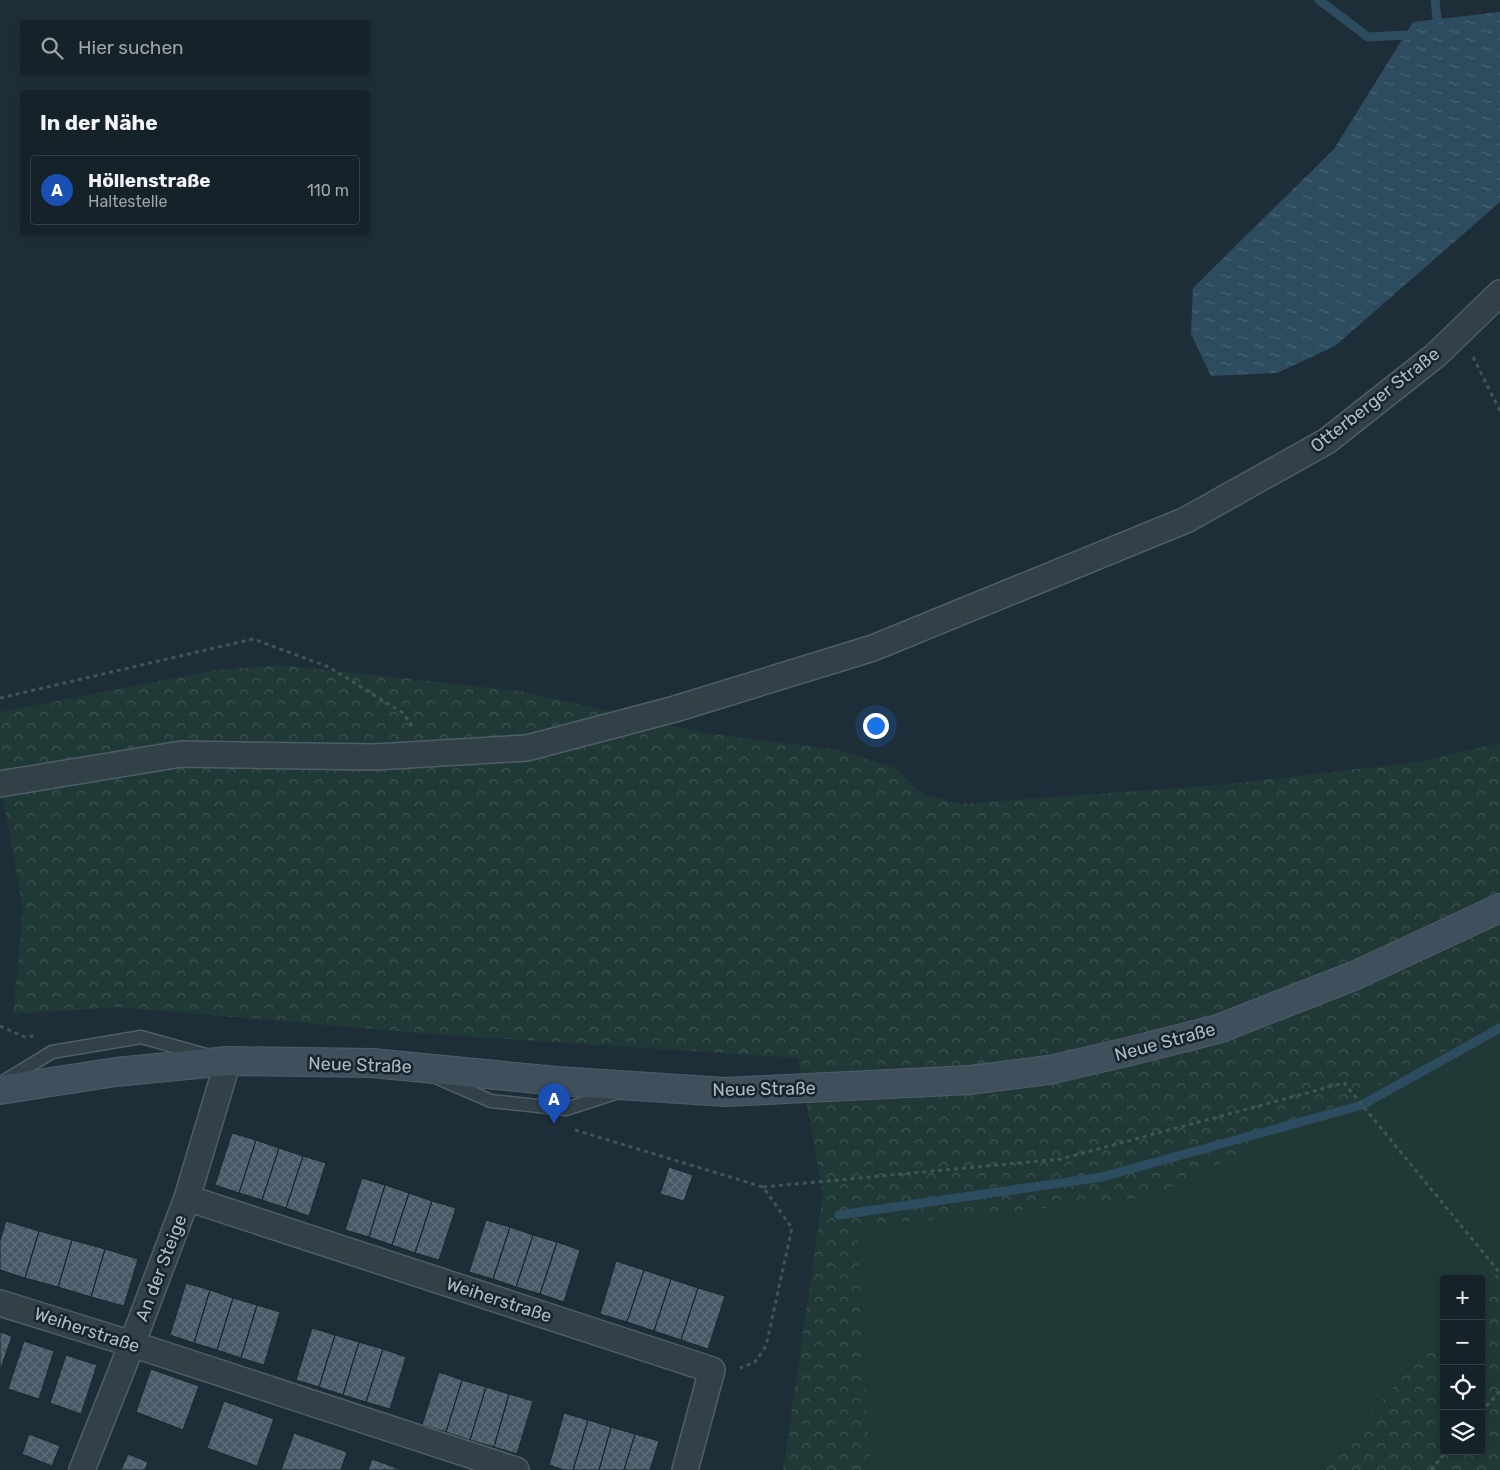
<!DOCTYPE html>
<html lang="de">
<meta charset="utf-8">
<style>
:root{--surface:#16222a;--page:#232f36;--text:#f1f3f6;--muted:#9ea4a8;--line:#353f47;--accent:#b45309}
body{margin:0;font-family:Rubik,sans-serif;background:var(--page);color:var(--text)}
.controls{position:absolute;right:15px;bottom:15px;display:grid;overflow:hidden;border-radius:5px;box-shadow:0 2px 8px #0003}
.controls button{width:45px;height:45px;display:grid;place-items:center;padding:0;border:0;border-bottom:1px solid var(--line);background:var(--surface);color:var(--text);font:25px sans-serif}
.you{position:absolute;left:875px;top:725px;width:18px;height:18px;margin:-12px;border:4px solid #fff;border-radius:50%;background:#1a73e8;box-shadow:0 0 0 8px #1a73e833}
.badge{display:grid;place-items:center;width:32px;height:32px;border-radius:50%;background:var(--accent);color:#fff;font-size:16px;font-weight:700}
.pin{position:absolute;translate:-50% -41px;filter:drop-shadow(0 1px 2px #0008)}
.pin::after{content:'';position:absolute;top:26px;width:18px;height:15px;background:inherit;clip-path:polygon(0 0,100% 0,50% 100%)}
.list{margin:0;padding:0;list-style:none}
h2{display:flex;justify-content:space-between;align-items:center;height:65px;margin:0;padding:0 20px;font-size:21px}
h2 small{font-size:16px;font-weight:400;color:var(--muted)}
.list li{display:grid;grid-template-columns:32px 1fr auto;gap:15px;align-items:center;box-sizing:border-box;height:70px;margin:0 10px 10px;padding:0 10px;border:1px solid var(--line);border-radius:5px}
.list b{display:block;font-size:19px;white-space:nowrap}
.list p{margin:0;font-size:16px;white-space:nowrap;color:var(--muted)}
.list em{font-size:16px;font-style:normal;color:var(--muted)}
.icon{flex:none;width:28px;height:28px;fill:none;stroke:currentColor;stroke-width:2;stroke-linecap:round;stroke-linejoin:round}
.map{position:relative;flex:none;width:1500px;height:1470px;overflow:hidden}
.search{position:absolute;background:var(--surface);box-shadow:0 2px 8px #0003;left:20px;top:20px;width:350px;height:55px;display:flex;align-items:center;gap:12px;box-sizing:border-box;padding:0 18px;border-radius:5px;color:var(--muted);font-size:19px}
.panel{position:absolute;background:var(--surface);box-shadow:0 2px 8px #0003;left:20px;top:90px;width:350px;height:145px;border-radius:5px}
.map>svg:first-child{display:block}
.green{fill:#203937}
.forest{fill:url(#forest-crowns)}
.water{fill:url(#water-ripples)}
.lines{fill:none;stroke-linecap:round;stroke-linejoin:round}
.stream{stroke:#2e4c5f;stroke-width:9}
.building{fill:url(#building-cross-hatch);stroke:#19262f}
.lane-casing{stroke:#4f5d67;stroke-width:15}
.street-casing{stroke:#4f5d67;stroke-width:28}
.secondary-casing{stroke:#4f5d67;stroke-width:30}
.path{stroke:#3e5654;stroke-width:3;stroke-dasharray:4 4;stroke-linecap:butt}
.lane{stroke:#324048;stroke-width:12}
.street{stroke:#324048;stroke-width:25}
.secondary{stroke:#3f505c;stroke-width:28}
.labels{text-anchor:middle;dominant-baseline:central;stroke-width:5;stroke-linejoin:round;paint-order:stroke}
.street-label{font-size:18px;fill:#acbbc6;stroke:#17242d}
</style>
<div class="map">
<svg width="1500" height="1470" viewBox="0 0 1500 1470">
<defs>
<pattern id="forest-crowns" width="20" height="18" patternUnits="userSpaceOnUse" patternTransform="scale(1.25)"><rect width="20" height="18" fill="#203937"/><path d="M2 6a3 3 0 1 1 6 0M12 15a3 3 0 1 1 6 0" fill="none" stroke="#3e5452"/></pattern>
<pattern id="water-ripples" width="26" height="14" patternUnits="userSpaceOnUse" patternTransform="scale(1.25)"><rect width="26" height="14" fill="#2e4c5f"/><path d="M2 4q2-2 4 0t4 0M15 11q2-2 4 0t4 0" fill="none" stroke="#4a6474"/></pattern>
<pattern id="building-cross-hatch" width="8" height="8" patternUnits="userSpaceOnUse" patternTransform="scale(1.25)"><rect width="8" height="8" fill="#465965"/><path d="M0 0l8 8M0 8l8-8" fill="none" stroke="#5e6f7a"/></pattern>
</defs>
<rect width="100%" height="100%" fill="#1e2e38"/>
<path class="green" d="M1500 1016V1271L1481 1286V1279H1444V1327L1323 1470H870L857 1227 1152 1197 1470 1040Z"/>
<path class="forest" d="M280 665 520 691 704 733 839 750 895 768 924 795 961 804 1220 785 1418 762 1500 743V1016L1470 1040 1152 1197 857 1227 870 1470H783L823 1194 798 1058 433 1034 117 1007 13 1014 23 910 0 780V712L216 670Z
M1500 1271V1470H1323L1444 1327V1451H1481V1286Z"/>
<path class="water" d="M1500 12V202L1335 346 1277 373 1211 376 1191 334 1193 288 1334 149 1413 22Z"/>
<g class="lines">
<path class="stream" d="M1319 0 1368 37 1405 35
M1435 0 1437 19
M839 1215 1102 1177 1362 1105 1500 1028"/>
</g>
<path class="building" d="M232 1133 256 1140 239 1193 215 1185Z
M256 1140 279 1148 262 1200 239 1193Z
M279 1148 303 1156 286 1208 262 1200Z
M303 1156 326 1163 309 1216 286 1208Z
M669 1167 693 1175 684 1201 660 1194Z
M362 1178 385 1185 369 1237 345 1230Z
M385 1185 409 1193 392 1245 369 1237Z
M409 1193 432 1201 415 1253 392 1245Z
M432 1201 456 1208 439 1260 415 1253Z
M486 1220 510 1227 493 1279 469 1272Z
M6 1221 39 1231 25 1278 0 1270V1241Z
M510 1227 533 1235 516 1287 493 1279Z
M39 1231 72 1240 58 1287 25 1278Z
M533 1235 557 1242 540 1294 516 1287Z
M72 1240 105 1249 91 1297 58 1287Z
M557 1242 580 1250 564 1302 540 1294Z
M105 1249 138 1259 124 1306 91 1297Z
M616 1261 644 1270 627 1322 600 1314Z
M644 1270 671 1279 654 1331 627 1322Z
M671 1279 698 1288 681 1340 654 1331Z
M186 1283 210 1290 194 1343 170 1335Z
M698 1288 725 1296 708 1349 681 1340Z
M210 1290 233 1298 217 1350 194 1343Z
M233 1298 257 1305 241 1358 217 1350Z
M257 1305 280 1312 264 1365 241 1358Z
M312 1328 335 1335 319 1387 296 1380Z
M0 1332 12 1336 0 1371Z
M335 1335 359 1342 343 1395 319 1387Z
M24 1341 54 1351 39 1399 8 1389Z
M359 1342 383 1349 366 1402 343 1395Z
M383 1349 406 1357 390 1409 366 1402Z
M66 1355 97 1365 81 1414 50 1403Z
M151 1369 199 1386 183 1430 136 1412Z
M439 1372 462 1380 446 1432 422 1425Z
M462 1380 486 1387 470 1440 446 1432Z
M486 1387 509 1394 494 1447 470 1440Z
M509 1394 533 1401 517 1454 494 1447Z
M224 1401 274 1419 257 1466 207 1448Z
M564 1413 588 1420 573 1470H564L549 1465Z
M588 1420 611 1427 599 1470H573Z
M611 1427 635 1434 624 1470H599Z
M294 1433 347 1452 341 1470H281Z
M29 1434 60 1446 52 1466 22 1454Z
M635 1434 659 1441 650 1470H624Z
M128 1454 148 1462 145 1470H121Z
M372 1459 402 1470H368Z"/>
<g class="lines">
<defs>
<path id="lane" d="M438 1078 491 1101 566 1109 615 1093
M3 1082 52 1052 141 1037 206 1055"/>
<path id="street" d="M0 784 181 754 375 757 527 748 675 709 873 648 1186 520 1327 441 1436 355 1500 293
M187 1198 712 1370 685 1470
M0 1303 132 1344 516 1470
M82 1470 132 1344 187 1198 228 1061"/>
<path id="secondary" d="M0 1090 116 1072 228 1061 372 1063 557 1081 726 1092 970 1080 1049 1070 1127 1052 1218 1029 1356 975 1500 908"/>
</defs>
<use href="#lane" class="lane-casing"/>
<use href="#street" class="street-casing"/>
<use href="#secondary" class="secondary-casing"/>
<path class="path" d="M1473 357 1500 411
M0 698 253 639 329 667 403 713 412 726
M0 1026 25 1037 34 1036
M575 1130 763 1187 792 1228 766 1346 755 1362 740 1368
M763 1187 1061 1159 1344 1083 1500 1273
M1481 1412 1500 1391
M1431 1470 1447 1451"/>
<use href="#lane" class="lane"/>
<use href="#street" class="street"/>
<use href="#secondary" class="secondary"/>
</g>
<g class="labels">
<g class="street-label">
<text transform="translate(1375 400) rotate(-38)">Otterberger Straße</text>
<text transform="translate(1165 1042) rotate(-15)">Neue Straße</text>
<text transform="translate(360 1065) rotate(2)">Neue Straße</text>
<text transform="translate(764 1089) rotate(-1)">Neue Straße</text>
<text transform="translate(161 1268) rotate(-69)">An der Steige</text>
<text transform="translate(499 1300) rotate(18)">Weiherstraße</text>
<text transform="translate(87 1330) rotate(18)">Weiherstraße</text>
</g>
</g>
</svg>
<div class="controls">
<button>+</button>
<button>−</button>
<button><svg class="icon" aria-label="locate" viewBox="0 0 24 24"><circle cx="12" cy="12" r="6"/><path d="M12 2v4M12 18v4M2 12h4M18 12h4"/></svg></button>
<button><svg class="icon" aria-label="layers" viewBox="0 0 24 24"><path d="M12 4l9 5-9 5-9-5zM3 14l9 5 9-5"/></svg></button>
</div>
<div class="you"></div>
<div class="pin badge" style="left:554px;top:1124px;background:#1a4fb4">A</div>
<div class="search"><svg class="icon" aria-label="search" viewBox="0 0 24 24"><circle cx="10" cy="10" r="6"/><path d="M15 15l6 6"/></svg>Hier suchen</div>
<section class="panel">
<h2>In der Nähe<small></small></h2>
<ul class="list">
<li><span class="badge" style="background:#1a4fb4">A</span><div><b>Höllenstraße</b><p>Haltestelle</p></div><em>110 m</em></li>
</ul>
</section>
</div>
